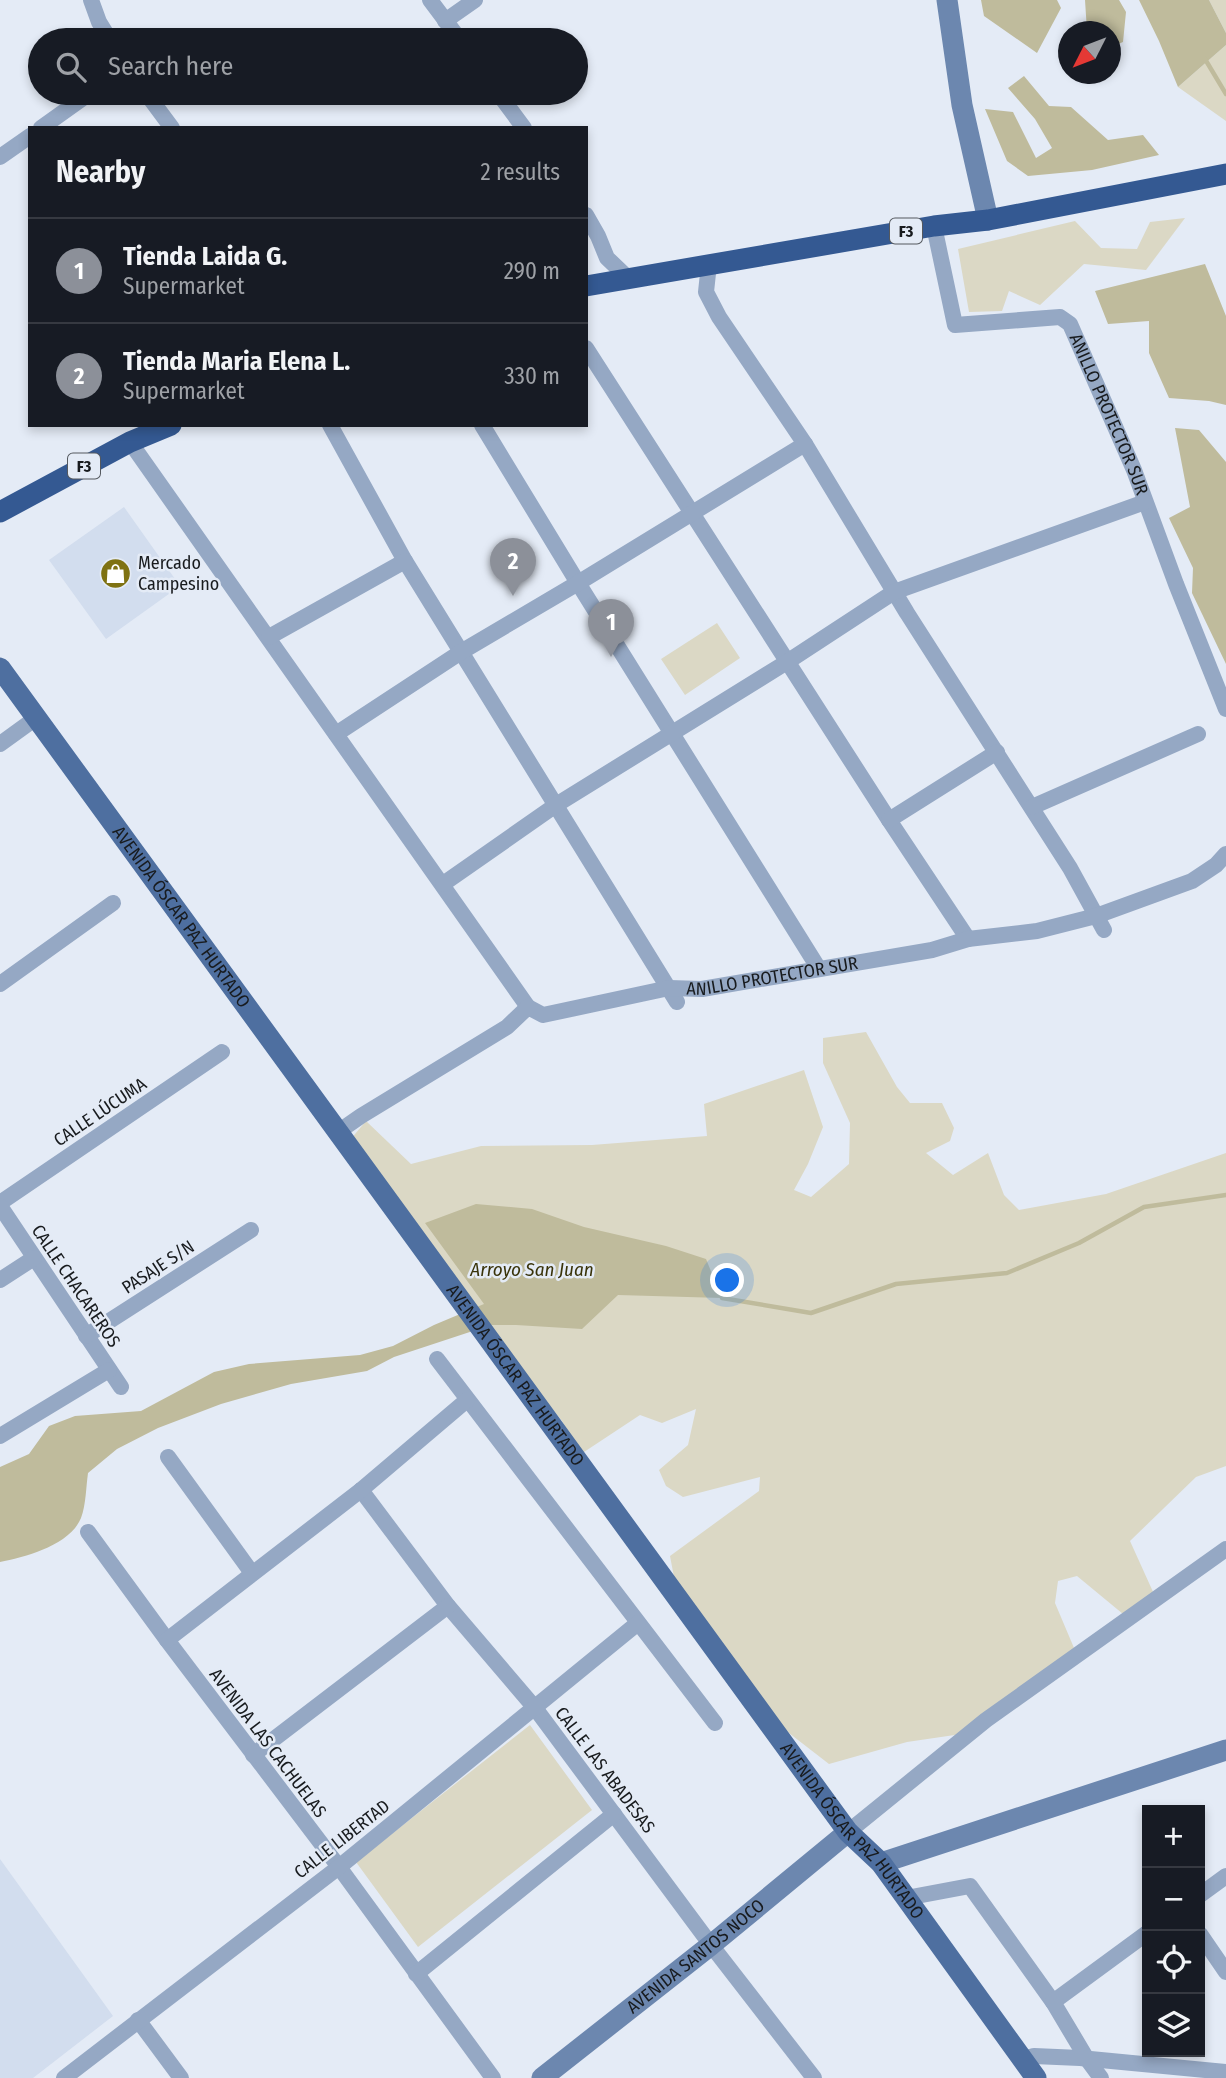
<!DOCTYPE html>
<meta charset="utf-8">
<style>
:root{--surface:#171b24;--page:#242831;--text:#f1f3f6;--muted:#9ea1a6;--line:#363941;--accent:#8c9099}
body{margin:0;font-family:"Fira Sans Condensed",sans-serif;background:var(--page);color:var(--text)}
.controls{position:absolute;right:21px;bottom:21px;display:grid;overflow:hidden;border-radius:0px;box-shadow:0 4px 10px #0003}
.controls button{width:63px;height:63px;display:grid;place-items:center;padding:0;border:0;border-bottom:2px solid var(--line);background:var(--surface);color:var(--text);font:35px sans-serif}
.compass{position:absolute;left:1058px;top:21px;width:63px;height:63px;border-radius:50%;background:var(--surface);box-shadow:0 4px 10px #0003;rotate:228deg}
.you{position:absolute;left:728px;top:1281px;width:24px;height:24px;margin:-18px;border:5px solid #fff;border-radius:50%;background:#1a73e8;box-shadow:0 0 0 10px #1a73e833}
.badge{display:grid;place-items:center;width:46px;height:46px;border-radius:50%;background:var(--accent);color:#fff;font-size:23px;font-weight:700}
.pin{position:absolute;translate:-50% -58px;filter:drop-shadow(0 2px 4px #0008)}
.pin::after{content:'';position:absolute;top:37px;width:24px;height:21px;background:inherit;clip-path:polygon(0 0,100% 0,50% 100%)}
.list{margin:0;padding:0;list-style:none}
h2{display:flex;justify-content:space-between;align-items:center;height:91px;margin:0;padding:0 28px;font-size:30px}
h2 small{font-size:23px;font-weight:400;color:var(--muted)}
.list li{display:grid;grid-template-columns:46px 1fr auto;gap:21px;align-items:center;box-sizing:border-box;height:105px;padding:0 28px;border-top:2px solid var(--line)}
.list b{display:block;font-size:26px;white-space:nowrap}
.list p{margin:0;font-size:23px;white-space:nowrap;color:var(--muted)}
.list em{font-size:23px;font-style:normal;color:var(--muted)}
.icon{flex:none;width:38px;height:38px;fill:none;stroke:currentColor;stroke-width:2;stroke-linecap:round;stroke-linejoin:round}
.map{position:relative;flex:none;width:1226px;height:2078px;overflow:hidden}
.search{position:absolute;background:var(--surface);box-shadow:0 4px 10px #0003;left:28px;top:28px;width:560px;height:77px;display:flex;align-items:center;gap:18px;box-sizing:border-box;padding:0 24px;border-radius:38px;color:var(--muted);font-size:26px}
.panel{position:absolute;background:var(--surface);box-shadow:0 4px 10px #0003;left:28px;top:126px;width:560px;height:301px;border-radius:0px}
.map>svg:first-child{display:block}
.built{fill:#d2ddee}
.green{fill:#dbd8c5}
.water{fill:#bfbb9c}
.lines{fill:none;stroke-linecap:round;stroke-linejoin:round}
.stream{stroke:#bfbb9c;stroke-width:4.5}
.street{stroke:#95a8c4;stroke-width:16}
.secondary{stroke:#6c87af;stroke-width:21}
.primary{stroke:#4e6fa0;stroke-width:21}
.highway{stroke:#345992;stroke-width:21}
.labels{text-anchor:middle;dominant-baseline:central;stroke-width:5;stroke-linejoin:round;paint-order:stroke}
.shield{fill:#e4ebf6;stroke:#55595f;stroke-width:2}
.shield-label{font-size:16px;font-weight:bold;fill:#181b1e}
.street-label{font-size:18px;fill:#181b1e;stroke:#e4ebf6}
.poi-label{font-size:18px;fill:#181b1e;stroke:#e4ebf6;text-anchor:start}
.water-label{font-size:19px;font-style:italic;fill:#39330a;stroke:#e4ebf6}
</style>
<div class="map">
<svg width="1226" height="2078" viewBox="0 0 1226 2078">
<rect width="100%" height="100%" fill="#e4ebf6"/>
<path class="built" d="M124 507 180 586 106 639 49 560Z
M0 1859 113 2016 33 2078H0Z"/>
<path class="green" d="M1209 0H1226V33Z
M1226 45V121L1178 87Z
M1185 218 1146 270 1084 264 1040 305 1009 291 1002 311 969 312 958 249 1075 221 1101 248 1137 249 1150 222Z
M717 623 740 658 685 695 661 659Z
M866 1032 897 1087 910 1103H942L954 1128 950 1141 926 1153 953 1175 988 1153 1004 1195 1019 1210 1106 1194 1226 1153V1466L1196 1477 1130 1541 1154 1594 1123 1614 1077 1576 1058 1581 1055 1603 1077 1655 975 1732 907 1742 829 1764 776 1723 674 1577 670 1556 759 1491 760 1477 683 1497 666 1486 659 1470 688 1445 696 1409 662 1423 640 1415 581 1454 562 1421 505 1350 350 1140 366 1121 411 1164 481 1146 592 1145 707 1136 704 1104 804 1070 823 1127 808 1164 794 1190 811 1197 849 1164 850 1123 823 1063V1038Z
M530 1725 592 1810 418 1947 356 1862Z"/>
<path class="water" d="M981 0H1057L1061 8 1037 53 984 16Z
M1085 0H1119L1126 12 1123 42 1111 47 1110 32 1087 31Z
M1139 0H1209L1226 33V45L1178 87 1159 41Z
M1024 76 1049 106 1071 107 1108 140 1143 135 1159 155 1092 170 1028 176 1007 161 985 109 1013 112 1036 158 1052 148 1035 119 1008 88Z
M1205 264 1226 316V405L1209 401 1169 398 1149 353V321L1108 324 1095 291Z
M1175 428 1199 430 1226 462V664L1192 593 1193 568 1169 518 1190 507Z
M476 1204 532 1209 584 1227 666 1246 706 1259 722 1298 618 1295 582 1329 516 1325H491L394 1357 367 1371 291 1384 221 1404 158 1428 117 1449 88 1473C86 1487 86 1505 81 1518 70 1545 26 1557 0 1562V1467L29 1454 49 1426 75 1416 141 1411 214 1372 249 1364 360 1355 393 1346 434 1325 484 1304 425 1223Z"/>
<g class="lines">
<path class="stream" d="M1205 59 1226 94
M722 1298 811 1313 896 1284 1007 1273 1079 1243 1144 1207 1226 1195"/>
<g class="street">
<path d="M91 0 99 22 110 40"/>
<path d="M430 0 460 40"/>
<path d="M445 21 475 0"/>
<path d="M146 93 172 128"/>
<path d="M498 93 524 128"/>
<path d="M41 128 90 93"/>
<path d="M0 157 30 136"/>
<path d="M586 215 598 236 607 258 628 278"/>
<path id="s1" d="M934 226 955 325 1060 317 1070 324 1134 470 1176 584 1226 709"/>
<path d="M709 264 706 292 719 317 805 444 907 613 1070 868 1104 930"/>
<path d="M586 348 889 820 968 939"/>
<path d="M330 425 405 561 677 1002"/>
<path d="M482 425 578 583 819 969"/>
<path d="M130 442 528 1007"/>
<path d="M269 637 405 561"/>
<path d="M336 734 461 652 578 583 805 444"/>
<path d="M0 744 36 718"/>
<path d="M1032 807 1198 734"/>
<path d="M889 820 997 752"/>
<path d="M443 884 556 805 787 662 894 592 1145 502"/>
<path d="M0 984 113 903"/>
<path id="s2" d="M338 1132 361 1116 507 1027 528 1007 543 1015 669 988 702 989 932 950 968 939 1037 931 1096 916 1192 881 1216 865 1226 854"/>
<path d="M0 1203 222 1052"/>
<path d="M0 1206 121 1387"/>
<path d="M0 1280 34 1258"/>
<path d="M86 1336 251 1230"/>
<path d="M437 1359 715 1723"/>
<path d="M0 1436 109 1370"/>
<path d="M168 1457 252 1573"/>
<path d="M361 1490 448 1606 535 1708 711 1945 814 2078"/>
<path d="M88 1532 167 1640 339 1867 493 2078"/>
<path d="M167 1640 361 1490 467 1400"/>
<path d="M253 1755 448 1606"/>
<path d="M848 1832 986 1720 1226 1549"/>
<path d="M1200 1895 1226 1876"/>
<path d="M906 1898 970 1886 1053 2002"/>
<path d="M1200 1934 1226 1972"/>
<path d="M416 1974 614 1814"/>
<path d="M138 2020 181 2078"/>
<path d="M1023 2059 1034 2056 1080 2058 1226 2072"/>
<path d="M64 2078 339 1867 638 1623"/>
<path d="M1101 2078 1087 2059 1053 2002 1147 1933"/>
</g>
<g class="secondary">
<path d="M947 0 962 105 988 220"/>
<path d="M881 1863 1226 1750"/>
<path id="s3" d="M542 2078 711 1945 848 1832"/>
</g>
<path class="primary" id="s4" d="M0 668 848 1832 881 1863 1036 2078"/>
<path class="highway" d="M586 286 934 226 988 220 1226 174
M0 512 130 442 171 425"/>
</g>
<defs>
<symbol id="shop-disc" viewBox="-11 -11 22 22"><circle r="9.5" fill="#7f7212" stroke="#e4ebf6"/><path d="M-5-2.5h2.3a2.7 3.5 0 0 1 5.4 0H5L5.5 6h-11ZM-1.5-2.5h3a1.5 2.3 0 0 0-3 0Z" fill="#fff"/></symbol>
</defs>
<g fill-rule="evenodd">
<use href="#shop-disc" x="98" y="556" width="35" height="35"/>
</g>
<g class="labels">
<g class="shield">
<rect x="890" y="218.5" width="32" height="25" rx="5"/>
<rect x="68" y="453.5" width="32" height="25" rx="5"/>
</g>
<g class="shield-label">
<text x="906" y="231">F3</text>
<text x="84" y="466">F3</text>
</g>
<g class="street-label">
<text stroke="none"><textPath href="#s1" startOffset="317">ANILLO PROTECTOR SUR</textPath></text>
<text stroke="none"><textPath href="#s4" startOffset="308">AVENIDA ÓSCAR PAZ HURTADO</textPath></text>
<text stroke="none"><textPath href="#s2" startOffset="478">ANILLO PROTECTOR SUR</textPath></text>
<text transform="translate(100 1112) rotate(-34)">CALLE LÚCUMA</text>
<text transform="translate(158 1267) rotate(-33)">PASAJE S/N</text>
<text transform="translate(76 1286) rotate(56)">CALLE CHACAREROS</text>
<text stroke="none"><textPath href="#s4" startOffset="875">AVENIDA ÓSCAR PAZ HURTADO</textPath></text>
<text transform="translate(268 1743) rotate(53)">AVENIDA LAS CACHUELAS</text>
<text transform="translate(605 1770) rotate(53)">CALLE LAS ABADESAS</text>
<text stroke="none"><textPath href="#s4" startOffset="1442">AVENIDA ÓSCAR PAZ HURTADO</textPath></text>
<text transform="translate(342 1839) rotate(-38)">CALLE LIBERTAD</text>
<text stroke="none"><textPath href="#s3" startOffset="196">AVENIDA SANTOS NOCO</textPath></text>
</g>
<g class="poi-label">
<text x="138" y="563">Mercado<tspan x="138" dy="21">Campesino</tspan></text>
</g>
<g class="water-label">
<text x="532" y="1269">Arroyo San Juan</text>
</g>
</g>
</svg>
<div class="controls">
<button>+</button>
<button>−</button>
<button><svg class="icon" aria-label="locate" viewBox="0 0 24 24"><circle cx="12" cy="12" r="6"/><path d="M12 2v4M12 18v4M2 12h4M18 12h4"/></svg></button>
<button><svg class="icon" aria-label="layers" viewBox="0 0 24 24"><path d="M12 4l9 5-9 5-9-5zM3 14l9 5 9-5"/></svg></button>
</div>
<svg class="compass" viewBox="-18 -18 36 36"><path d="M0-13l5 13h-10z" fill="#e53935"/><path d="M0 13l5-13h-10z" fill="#9ea1a6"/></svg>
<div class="you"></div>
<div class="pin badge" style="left:611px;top:657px">1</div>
<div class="pin badge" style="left:513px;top:596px">2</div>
<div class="search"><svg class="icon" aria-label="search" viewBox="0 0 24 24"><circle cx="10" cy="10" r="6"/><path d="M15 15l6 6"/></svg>Search here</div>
<section class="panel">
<h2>Nearby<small>2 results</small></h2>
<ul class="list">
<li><span class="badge">1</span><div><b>Tienda Laida G.</b><p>Supermarket</p></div><em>290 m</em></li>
<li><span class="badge">2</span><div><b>Tienda Maria Elena L.</b><p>Supermarket</p></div><em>330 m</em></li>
</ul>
</section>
</div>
